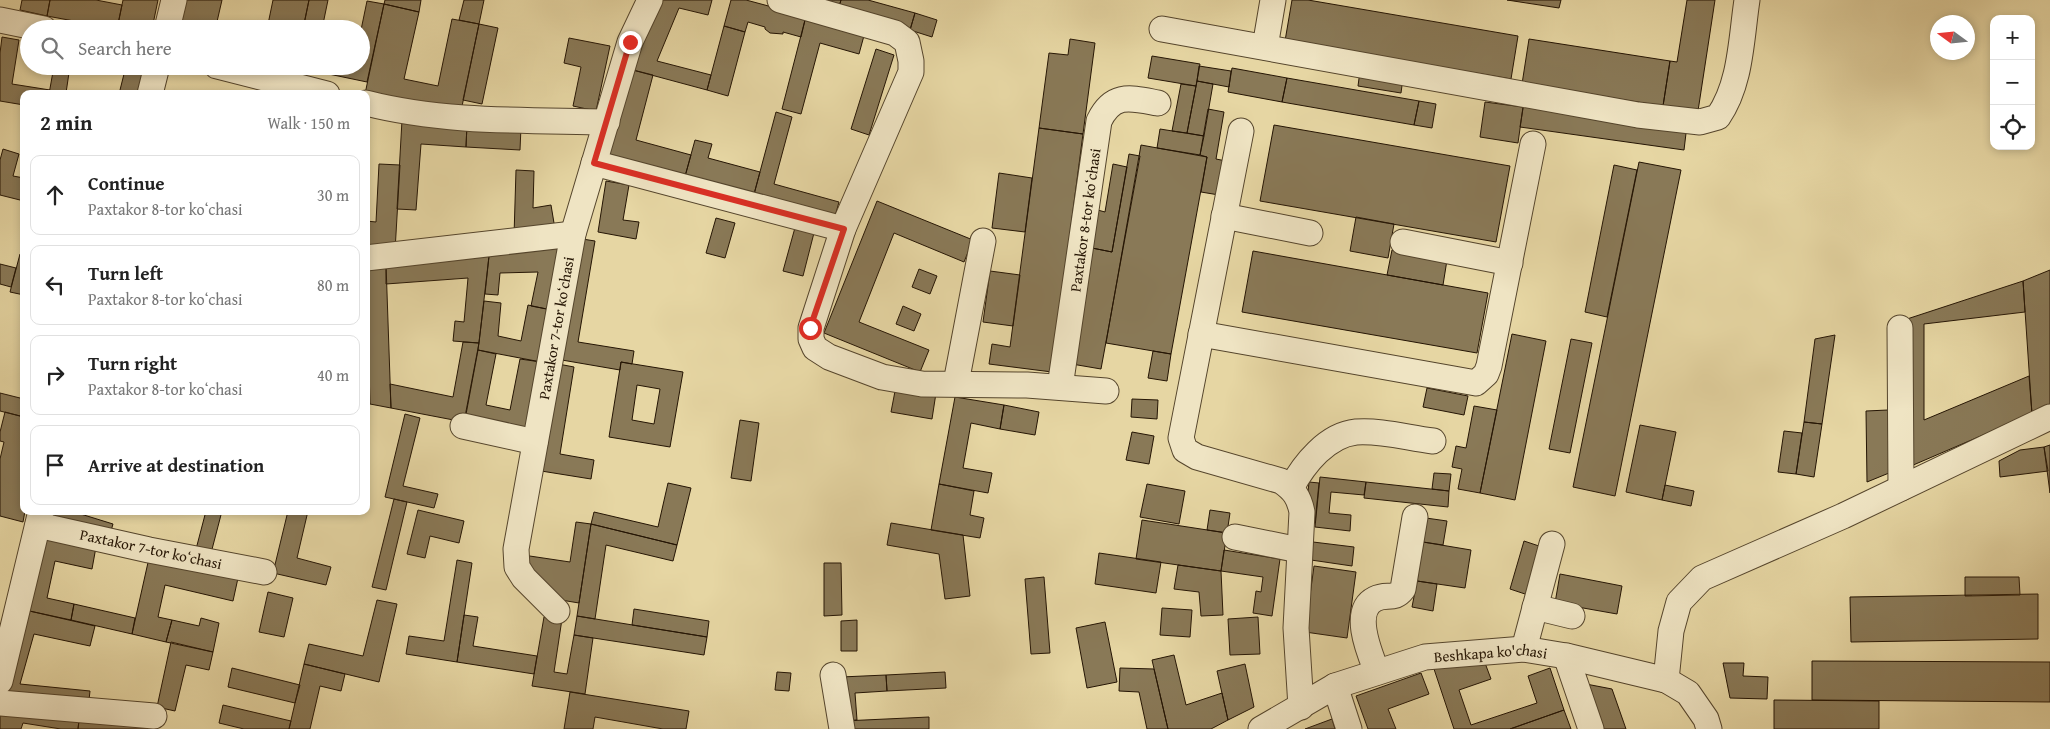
<!DOCTYPE html>
<meta charset="utf-8">
<style>
:root{--surface:#fff;--page:#f6f6f6;--text:#222;--muted:#767676;--line:#e0e0e0}
body{margin:0;font-family:"Gentium Book Plus",serif;background:var(--page);color:var(--text)}
.controls{position:absolute;right:15px;top:15px;display:grid;overflow:hidden;border-radius:10px;box-shadow:0 2px 8px #0003}
.controls button{width:45px;height:45px;display:grid;place-items:center;padding:0;border:0;border-bottom:1px solid var(--line);background:var(--surface);color:var(--text);font:25px sans-serif}
.compass{position:absolute;left:1930px;top:15px;width:45px;height:45px;border-radius:50%;background:var(--surface);box-shadow:0 2px 8px #0003;rotate:285deg}
.stop{position:absolute;width:15px;height:15px;margin:-11px;border:4px solid #d93025;border-radius:50%;background:#fff}
.stop.end{background:#d93025;border-color:#fff;box-shadow:0 1px 5px #0008}
.list{margin:0;padding:0;list-style:none}
h2{display:flex;justify-content:space-between;align-items:center;height:65px;margin:0;padding:0 20px;font-size:21px}
h2 small{font-size:16px;font-weight:400;color:var(--muted)}
.list li{display:grid;grid-template-columns:32px 1fr auto;gap:15px;align-items:center;box-sizing:border-box;height:80px;margin:0 10px 10px;padding:0 10px;border:1px solid var(--line);border-radius:10px}
.list b{display:block;font-size:19px;white-space:nowrap}
.list p{margin:0;font-size:16px;white-space:nowrap;color:var(--muted)}
.list em{font-size:16px;font-style:normal;color:var(--muted)}
.icon{flex:none;width:28px;height:28px;fill:none;stroke:currentColor;stroke-width:2;stroke-linecap:round;stroke-linejoin:round}
.map{position:relative;flex:none;width:2050px;height:729px;overflow:hidden}
.search{position:absolute;background:var(--surface);box-shadow:0 2px 8px #0003;left:20px;top:20px;width:350px;height:55px;display:flex;align-items:center;gap:12px;box-sizing:border-box;padding:0 18px;border-radius:28px;color:var(--muted);font-size:19px}
.panel{position:absolute;background:var(--surface);box-shadow:0 2px 8px #0003;left:20px;top:90px;width:350px;height:425px;border-radius:10px}
.map>svg:first-child{display:block}
.building{fill:#897957;stroke:#251504;fill-rule:evenodd}
.lines{fill:none;stroke-linecap:round;stroke-linejoin:round}
.minor-casing{stroke:#55452c;stroke-width:27}
.minor{stroke:#efe4c3;stroke-width:25}
.route{stroke:#d93025;stroke-width:6}
.labels{text-anchor:middle;dominant-baseline:central;stroke-width:4;stroke-linejoin:round;paint-order:stroke}
.street-label{font-size:15px;fill:#251504;stroke:#efe4c3}
</style>
<div class="map">
<svg width="2050" height="729" viewBox="0 0 2050 729">
<rect width="100%" height="100%" fill="#e6d6a3"/>
<filter id="stains"><feTurbulence type="fractalNoise" baseFrequency=".004" numOctaves="4"/><feColorMatrix values="0 0 0 0 .2 0 0 0 0 .09 0 0 0 0 .02 0 0 0 .5 -.17"/></filter>
<radialGradient id="worn" r=".72"><stop offset=".6" stop-color="#630" stop-opacity="0"/><stop offset="1" stop-color="#630" stop-opacity=".3"/></radialGradient>
<path class="building" d="M22 0H50L47 16 20 10Z
M50 0H96L122 5 117 29 47 16Z
M123 0H158L152 29H117Z
M184 0H222L216 26 228 29H178Z
M273 0H309L303 29H267Z
M309 0H328L322 29H303Z
M385 0H421L419 12 384 4Z
M464 0H484L479 24 459 20Z
M658 0H712L708 15 679 8 657 61 711 75 707 90 629 69Z
M731 0H746L806 16 801 37 783 32V34L770 33 765 29V27L748 22 745 32 724 26Z
M804 0H841L838 10Z
M841 0H868L915 13 910 30 838 10Z
M1292 0H1308L1518 36 1511 79 1285 41Z
M1507 0H1561L1559 8Z
M1687 0H1715L1698 111 1663 106 1670 61 1677 62Z
M367 1 384 4 367 82 295 67 361 66V30Z
M384 4 419 12 404 79 438 86 452 19 479 24 460 116 365 94Z
M915 13 937 20 932 37 910 30Z
M806 16 865 32 859 54 820 43 801 114 782 109Z
M479 24 498 28 482 104 463 100Z
M724 26 745 32 728 96 707 90Z
M2 37 19 40 12 84 50 90 49 94H24V105L0 101V53Z
M569 38 610 46 596 111 573 106 581 67 564 63Z
M1070 39 1095 43 1083 134 1039 128 1049 53 1068 55Z
M1529 39 1670 61 1663 106 1522 84Z
M876 49 894 55 869 135 851 129Z
M1152 56 1200 64 1196 86 1148 78Z
M54 66H70L66 93 68 94H49Z
M126 66 149 68 142 94H119Z
M1199 66 1231 71 1229 87 1197 81Z
M1232 68 1287 78 1282 102 1228 92Z
M633 70 653 75 636 140 691 155 684 180 608 159Z
M1360 71 1403 78 1401 93 1358 86Z
M1287 78 1419 101 1414 125 1282 102Z
M1197 81 1213 84 1204 136 1187 133Z
M1181 84 1196 86 1187 133 1172 131Z
M1419 101 1436 104 1432 128 1414 125Z
M1485 102 1523 107 1518 143 1480 137Z
M1524 102 1687 125 1684 150 1520 127Z
M1208 109 1224 112 1216 159 1226 161 1219 195 1201 192 1207 157 1200 155Z
M776 112 792 117 774 184 839 202 834 220 753 198Z
M402 120 467 124 466 147 421 144 416 210 397 209Z
M467 124 521 127 520 150 466 147Z
M1274 125 1510 166 1496 242 1260 201Z
M1039 128 1083 134 1052 372 989 364 992 344 1010 347Z
M1160 129 1204 136 1200 155 1157 148Z
M695 140 712 144 708 158 760 172 753 198 684 180Z
M1141 145 1207 157 1171 354 1106 343Z
M3 149 19 154 13 176 24 178V201L0 195V160Z
M1129 154 1140 156 1101 369 1066 363 1087 247 1112 252Z
M1639 162 1681 170 1615 496 1573 487Z
M379 164 400 165 395 251 366 249V221L376 222Z
M1113 164 1127 167 1112 252 1087 247 1094 209 1105 212Z
M1614 165 1637 170 1607 317 1585 312Z
M516 170 534 171 533 208 551 205 555 229 514 236Z
M999 173 1032 178 1025 232 992 228Z
M606 181 629 185 623 220 639 222 636 239 598 232Z
M877 201 973 240 964 262 894 233 859 322 929 350 920 372 824 333Z
M1356 217 1394 224 1388 258 1350 251Z
M716 218 735 223 725 258 706 253Z
M796 224 815 229 803 276 783 271Z
M576 238 595 241 578 342 634 351 632 364 621 362 620 370 556 359Z
M559 248 547 309 531 306 538 272 500 273 498 295 485 294 489 256Z
M1392 250 1447 260 1443 285 1387 275Z
M1253 251 1488 293 1477 353 1242 312Z
M20 254 24 255V295L10 292Z
M489 256 479 343 453 341 455 321 464 322 468 278 386 284V264Z
M0 264 16 268 11 287 0 284Z
M366 264H386L391 408 370 404Z
M919 269 937 276 930 294 912 287Z
M2050 270V406L2032 414 2023 281Z
M990 271 1020 275 1013 326 983 322Z
M2023 281 2025 312 1924 324V420L2029 376 2032 414 1904 469V320Z
M484 301 501 303 498 336 521 341 528 305 551 310 541 362 478 350Z
M903 306 921 314 914 331 896 324Z
M1512 334 1546 341 1515 500 1480 493Z
M1835 335 1822 424 1804 422 1815 339Z
M1571 339 1592 343 1570 453 1549 449Z
M463 342 479 343 464 422 391 408 390 384 453 397Z
M478 350 496 354 486 405 510 410 520 359 541 362 526 437 464 425Z
M1153 351 1171 354 1167 381 1148 378Z
M621 362 683 372 670 447 609 437ZM637 385 660 389 654 424 632 420Z
M553 363 574 367 560 454 594 460 591 479 535 470Z
M896 386 936 393 932 419 891 412Z
M1427 388 1468 396 1464 415 1423 407Z
M0 393 24 399V417L0 411Z
M955 397 1004 405 1000 429 971 423 963 468 992 473 988 493 939 484Z
M1132 399 1158 400 1157 419 1131 417Z
M1004 405 1039 412 1035 435 1000 429Z
M1474 406 1497 410 1480 493 1458 489 1462 469 1452 467 1456 446 1466 448Z
M1888 410 1889 473 1867 482 1866 411Z
M5 412 24 417V511H25L23 522 0 516V459L4 442 0 441V432Z
M405 414 420 418 403 486 438 494 434 508 385 497Z
M740 420 759 423 751 481 731 478Z
M1804 422 1822 424 1814 477 1796 474Z
M1640 425 1676 432 1662 500 1626 492Z
M1784 431 1802 433 1796 474 1778 472Z
M1132 432 1154 436 1149 464 1126 460Z
M2050 445V493L2044 447Z
M2044 447 2048 471 2000 477 1999 461 2020 450Z
M1434 473 1451 474 1449 491 1432 489Z
M1320 477 1366 482 1364 495 1331 492 1329 513 1351 515 1350 531 1315 527Z
M1309 482 1319 483 1315 523 1305 522Z
M1366 482 1449 491 1448 507 1364 498Z
M668 483 691 488 677 545 591 524 594 512 658 527Z
M939 484 974 491 970 515 984 518 980 538 931 530Z
M1147 484 1185 491 1179 524 1140 517Z
M1665 485 1694 491 1691 506 1662 500Z
M394 499 407 502 386 590 372 587Z
M418 510 464 521 459 543 430 536 425 558 407 554Z
M1210 510 1230 513 1227 533 1207 530Z
M53 511H71L113 524 108 541 49 525Z
M206 511H222L210 557 195 553Z
M288 511H308L297 558 331 567 326 585 273 573Z
M1426 518 1447 521 1443 545 1423 542Z
M1142 520 1227 533 1221 571 1136 559Z
M576 522 591 524 579 603 555 599 521 565 523 555 570 562Z
M891 523 963 535 970 596 945 599 939 554 887 545Z
M591 524 677 545 673 561 606 545 595 619 577 616Z
M42 535 96 547 92 569 55 561 47 598 74 604 71 620 25 610Z
M1524 541 1542 547 1528 595 1510 589Z
M1313 542 1354 547 1352 566 1311 560Z
M1423 542 1471 550 1465 588 1417 581Z
M1224 550 1280 559 1272 616 1253 613 1256 591 1261 592 1263 577 1221 571Z
M1099 553 1161 562 1156 593 1095 584Z
M149 558 238 578 233 601 165 585 158 617 172 620 166 642 132 634Z
M457 560 472 563 457 662 406 654 409 636 444 641Z
M824 563H841L842 615 824 616Z
M1178 565 1221 571 1223 615 1201 616 1199 592 1174 589Z
M1314 566 1356 572 1347 638 1305 632Z
M1560 574 1622 586 1617 614 1555 603Z
M1044 577 1050 653 1031 654 1025 579Z
M1965 577H2019L2020 595 1965 596Z
M1417 581 1437 584 1433 611 1412 607Z
M268 592 293 598 284 637 259 632Z
M2038 594V639L1851 642 1850 597Z
M377 600 397 604 379 682 304 664 309 644 363 656Z
M74 604 135 618 132 634 71 620Z
M1162 608 1192 610 1190 637 1160 635Z
M634 609 709 621 707 637 632 625Z
M25 610 95 626 90 646 34 634 20 684 90 691 88 709 0 701Z
M464 615 478 617 473 646 537 656 534 674 457 662Z
M577 616 707 637 704 655 574 635Z
M544 617 562 619 554 672 567 674 574 635 593 638 585 694 532 686Z
M1258 617 1260 654 1230 655 1228 619Z
M201 618 219 623 213 652 166 642 172 620 199 626Z
M857 620V651H841V621Z
M1105 622 1117 682 1087 688 1076 628Z
M171 642 213 652 209 670 186 665 175 711 157 707Z
M1174 655 1186 705 1222 693 1228 720 1211 729H1168L1152 660Z
M1812 661 2050 662V702L1812 700Z
M1485 663 1491 679 1459 690 1471 725 1537 703 1528 676 1550 668 1564 710 1510 729H1454L1433 666Z
M1723 663H1744L1743 676 1768 677 1767 699 1730 698Z
M304 664 345 674 341 691 320 686 310 729H289Z
M1245 664 1254 707 1228 720 1217 671Z
M232 668 300 685 295 703 228 687Z
M1120 668 1154 669 1168 729H1147L1139 692 1119 691Z
M777 672 791 673 789 691 775 690Z
M945 672 946 688 887 691 886 675Z
M1421 673 1429 694 1388 709 1396 729H1368L1356 696Z
M886 675 887 691 855 693 857 720 843 721 841 677Z
M1586 684 1612 689 1626 729H1601Z
M570 692 689 711 686 729H663L595 717 593 729H564Z
M1774 700 1879 701V729H1774Z
M0 704 80 712 78 729H61L23 723 21 729H0Z
M223 705 291 721 289 729H244L219 723Z
M1564 710 1571 729H1510Z
M80 712 152 723 151 729H78Z
M929 717V729H845L843 721Z
M1332 719 1335 729H1305Z"/>
<g class="lines">
<defs>
<g id="minor">
<path d="M780 0 895 33 907 42 911 61V72L843 229 811 328V339L815 348 829 357 882 377 922 384 1027 385 1106 391"/>
<path d="M0 20 44 29"/>
<path d="M167 29 174 0"/>
<path d="M1162 29 1638 115 1700 122 1718 117C1741 84 1741 40 1747 0"/>
<path d="M1265 47 1273 0"/>
<path d="M217 66 327 94"/>
<path d="M150 94 157 66"/>
<path d="M366 103C444 123 527 120 607 122"/>
<path d="M1241 131 1181 438 1185 450 1197 457 1281 481C1294 490 1299 497 1302 512L1296 628 1301 707"/>
<path d="M594 163 843 229"/>
<path d="M1224 216 1310 233"/>
<path d="M1403 242 1510 263"/>
<path d="M366 258 573 234"/>
<path d="M1900 328 1901 488"/>
<path d="M1201 334 1476 383 1486 374 1489 366 1533 144"/>
<path d="M956 383 983 241"/>
<path d="M1060 387 1099 121C1113 92 1131 98 1158 103"/>
<path d="M463 426 535 442"/>
<path d="M1291 488C1304 464 1327 435 1356 432 1381 430 1408 438 1433 441"/>
<path d="M38 525 149 550 264 572"/>
<path d="M1235 537 1299 550"/>
<path d="M1535 607 1572 616"/>
<path d="M557 611 524 578 517 567 516 549 573 234 630 42 650 0"/>
<path d="M1524 649 1552 544"/>
<path d="M1566 656 1591 729"/>
<path d="M1377 672C1370 654 1351 611 1375 599 1387 593 1394 601 1403 589L1415 517"/>
<path d="M833 675 842 729"/>
<path d="M1666 680 1671 631 1679 602 1702 578 1843 516 2050 417"/>
<path d="M0 681 41 511"/>
<path d="M1335 686 1349 729"/>
<path d="M0 703 154 716"/>
<path id="s1" d="M1261 729 1335 686 1425 657 1524 649 1566 656 1666 680 1688 693 1706 719 1709 729"/>
</g>
</defs>
<use href="#minor" class="minor-casing"/>
<use href="#minor" class="minor"/>
</g>
<g class="lines">
<path class="route" d="M630 42 594 163 844 229 810 328"/>
</g>
<g class="labels">
<g class="street-label">
<text transform="translate(1085 220) rotate(-82)">Paxtakor 8-tor koʻchasi</text>
<text transform="translate(556 328) rotate(-80)">Paxtakor 7-tor koʻchasi</text>
<text transform="translate(151 549) rotate(12)">Paxtakor 7-tor koʻchasi</text>
<text stroke="none"><textPath href="#s1" startOffset="246">Beshkapa ko'chasi</textPath></text>
</g>
</g>
<rect width="100%" height="100%" filter="url(#stains)"/>
<rect width="100%" height="100%" fill="url(#worn)"/>
</svg>
<div class="controls">
<button>+</button>
<button>−</button>
<button><svg class="icon" aria-label="locate" viewBox="0 0 24 24"><circle cx="12" cy="12" r="6"/><path d="M12 2v4M12 18v4M2 12h4M18 12h4"/></svg></button>
</div>
<svg class="compass" viewBox="-18 -18 36 36"><path d="M0-13l5 13h-10z" fill="#e53935"/><path d="M0 13l5-13h-10z" fill="#767676"/></svg>
<div class="stop" style="left:810px;top:328px"></div>
<div class="stop end" style="left:630px;top:42px"></div>
<div class="search"><svg class="icon" aria-label="search" viewBox="0 0 24 24"><circle cx="10" cy="10" r="6"/><path d="M15 15l6 6"/></svg>Search here</div>
<section class="panel">
<h2>2 min<small>Walk · 150 m</small></h2>
<ul class="list">
<li><svg class="icon" aria-label="ahead" viewBox="0 0 24 24"><path d="M12 20V5M6 11l6-6 6 6"/></svg><div><b>Continue</b><p>Paxtakor 8-tor koʻchasi</p></div><em>30 m</em></li>
<li><svg class="icon" aria-label="left" viewBox="0 0 24 24"><path d="M17 20v-9H6M10 6l-5 5 5 5"/></svg><div><b>Turn left</b><p>Paxtakor 8-tor koʻchasi</p></div><em>80 m</em></li>
<li><svg class="icon" aria-label="right" viewBox="0 0 24 24"><path d="M7 20v-9h11M14 6l5 5-5 5"/></svg><div><b>Turn right</b><p>Paxtakor 8-tor koʻchasi</p></div><em>40 m</em></li>
<li><svg class="icon" aria-label="arrive" viewBox="0 0 24 24"><path d="M6 21V4h12l-3 4 3 4H6"/></svg><div><b>Arrive at destination</b></div></li>
</ul>
</section>
</div>
